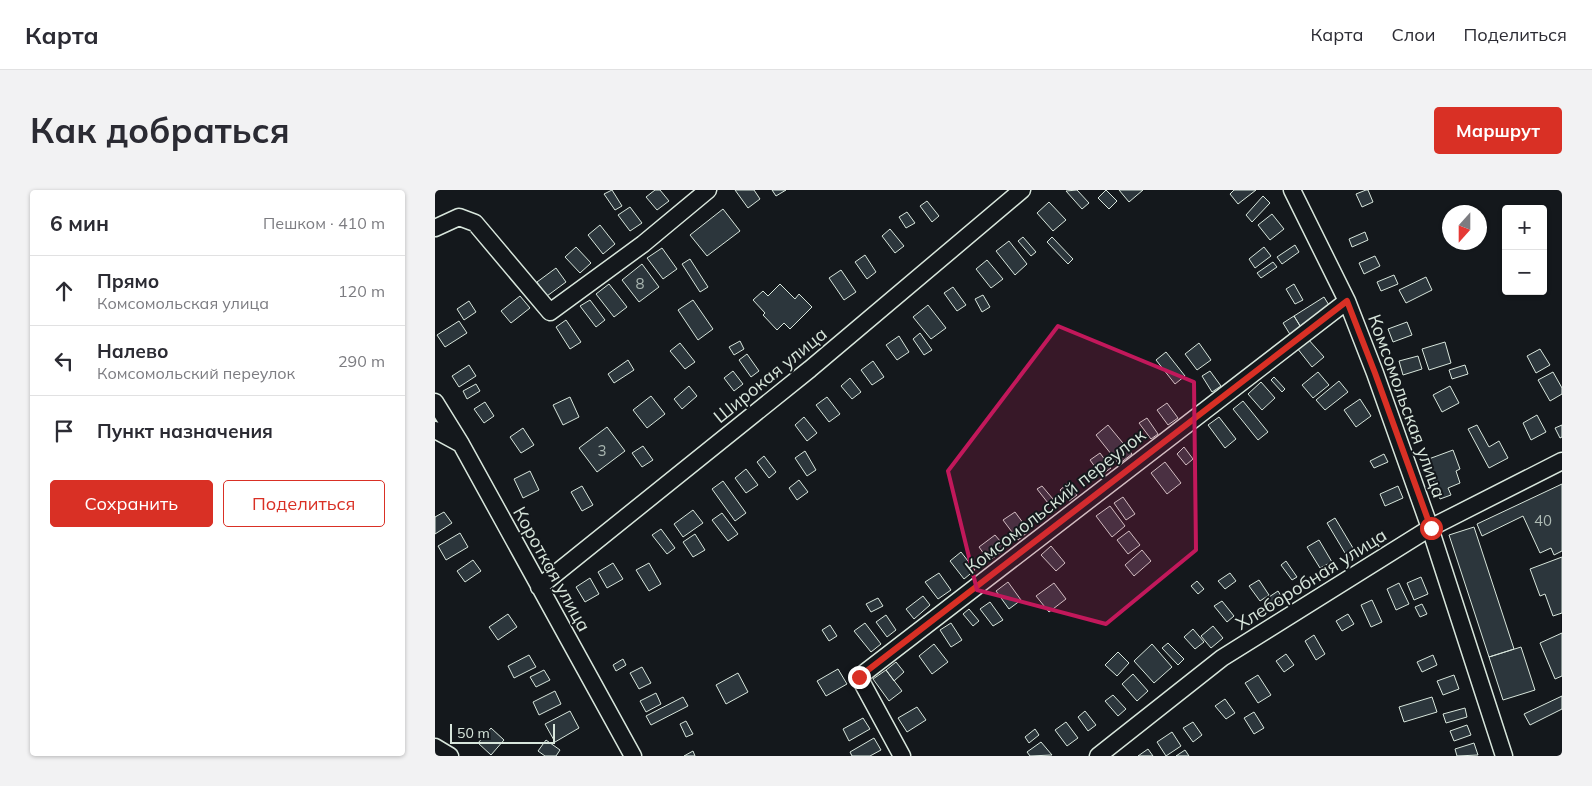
<!DOCTYPE html>
<html lang="ru">
<meta charset="utf-8">
<style>
:root{--surface:#fff;--page:#f2f2f3;--text:#2b2b33;--muted:#7c7c81;--line:#e1e1e2;--accent:#d93025}
body{margin:0;font-family:Mulish,sans-serif;background:var(--page);color:var(--text)}
.controls{position:absolute;right:15px;top:15px;display:grid;overflow:hidden;border-radius:5px;box-shadow:0 1px 4px #0004}
.controls button{width:45px;height:45px;display:grid;place-items:center;padding:0;border:0;border-bottom:1px solid var(--line);background:var(--surface);color:var(--text);font:25px sans-serif}
.compass{position:absolute;left:1007px;top:15px;width:45px;height:45px;border-radius:50%;background:var(--surface);box-shadow:0 1px 4px #0004;rotate:201deg}
.scale{position:absolute;left:15px;bottom:12px;width:105px;box-sizing:border-box;padding-left:5px;border:2px solid #d8e6dc;border-top:0;font-size:14px;line-height:18px;white-space:nowrap;color:#d8e6dc;-webkit-text-stroke:4px #14181c;paint-order:stroke}
.stop{position:absolute;width:15px;height:15px;margin:-11px;border:4px solid #d93025;border-radius:50%;background:#fff}
.stop.end{background:#d93025;border-color:#fff;box-shadow:0 1px 5px #0008}
.list{margin:0;padding:0;list-style:none}
h2{display:flex;justify-content:space-between;align-items:center;height:65px;margin:0;padding:0 20px;font-size:21px}
h2 small{font-size:16px;font-weight:400;color:var(--muted)}
.list li{display:grid;grid-template-columns:32px 1fr auto;gap:15px;align-items:center;box-sizing:border-box;height:70px;padding:0 20px;border-top:1px solid var(--line)}
.list b{display:block;font-size:19px;white-space:nowrap}
.list p{margin:0;font-size:16px;white-space:nowrap;color:var(--muted)}
.list em{font-size:16px;font-style:normal;color:var(--muted)}
.actions{display:flex;gap:10px;padding:15px 20px}
.actions a{flex:1;padding:11px 0;border:1px solid var(--accent);border-radius:5px;text-align:center;font-size:18px;color:var(--accent)}
.actions .main{background:var(--accent);color:#fff}
.icon{flex:none;width:28px;height:28px;fill:none;stroke:currentColor;stroke-width:2;stroke-linecap:round;stroke-linejoin:round}
.map{position:relative;flex:none;width:1127px;height:566px;overflow:hidden;border-radius:5px}
header{display:flex;align-items:center;gap:30px;box-sizing:border-box;height:70px;padding:0 25px;background:var(--surface);border-bottom:1px solid var(--line)}
header strong{font-size:24px}
nav{display:flex;gap:28px;margin-inline-start:auto;font-size:18px}
.intro{display:flex;align-items:center;justify-content:space-between;box-sizing:border-box;height:120px;padding:0 30px}
h1{margin:0;font-size:35px}
.button{padding:12px 22px;border-radius:5px;background:var(--accent);color:#fff;font-size:18px;font-weight:700}
main{display:flex;gap:30px;padding:0 30px}
aside{flex:1;background:var(--surface);border-radius:5px;box-shadow:0 1px 4px #0004}
.map>svg:first-child{display:block}
.building{fill:#2c363c;stroke:#d8e6dc}
.lines{fill:none;stroke-linecap:round;stroke-linejoin:round}
.minor-casing{stroke:#d8e6dc;stroke-width:19}
.minor{stroke:#14181c;stroke-width:16}
.route{stroke:#d93025;stroke-width:6}
.marked{fill:#c2185b;fill-opacity:0.2;stroke:#c2185b;stroke-width:4;stroke-linejoin:round}
.labels{text-anchor:middle;dominant-baseline:central;stroke-width:4;stroke-linejoin:round;paint-order:stroke}
.number-label{font-size:15px;fill:#adbab4}
.street-label{font-size:18px;fill:#d8e6dc;stroke:#14181c}
</style>
<header>
<strong>Карта</strong>
<nav><a>Карта</a><a>Слои</a><a>Поделиться</a></nav>
</header>
<div class="intro"><h1>Как добраться</h1><a class="button">Маршрут</a></div>
<main>
<aside>
<h2>6 мин<small>Пешком · 410 m</small></h2>
<ul class="list">
<li><svg class="icon" aria-label="ahead" viewBox="0 0 24 24"><path d="M12 20V5M6 11l6-6 6 6"/></svg><div><b>Прямо</b><p>Комсомольская улица</p></div><em>120 m</em></li>
<li><svg class="icon" aria-label="left" viewBox="0 0 24 24"><path d="M17 20v-9H6M10 6l-5 5 5 5"/></svg><div><b>Налево</b><p>Комсомольский переулок</p></div><em>290 m</em></li>
<li><svg class="icon" aria-label="arrive" viewBox="0 0 24 24"><path d="M6 21V4h12l-3 4 3 4H6"/></svg><div><b>Пункт назначения</b></div></li>
</ul>
<div class="actions"><a class="main">Сохранить</a><a>Поделиться</a></div>
</aside>
<div class="map">
<svg width="1127" height="566" viewBox="0 0 1127 566">
<rect width="100%" height="100%" fill="#14181c"/>
<path class="building" d="M177 0 187 16 180 20 169 4Z
M220 0H225L234 11 222 20 211 7Z
M300 0H319L325 9 313 18Z
M337 0H351L341 6Z
M642 0 654 13 647 19 631 1Z
M671 0 682 11 674 19 663 8Z
M684 0H708L694 12Z
M799 0H821L803 14 795 4Z
M931 0H933L938 12 927 17 921 4Z
M828 6 835 13 817 32 811 25Z
M492 11 504 26 497 32 485 16Z
M614 12 631 30 618 41 602 23Z
M195 17 207 33 195 41 183 25Z
M288 19 305 41 272 66 255 45Z
M472 22 480 33 471 38 464 27Z
M837 24 849 39 835 50 823 35Z
M165 35 180 54 168 64 153 45Z
M455 39 469 56 460 63 447 46Z
M930 42 933 50 917 57 914 49Z
M588 47 601 62 596 66 583 51Z
M617 47 638 69 633 74 612 52Z
M574 51 592 74 580 85 561 61Z
M860 55 864 62 847 74 842 67Z
M141 57 156 73 145 83 130 67Z
M829 57 836 66 820 78 814 69Z
M227 58 242 79 228 89 212 68Z
M430 65 441 82 432 89 420 72Z
M940 66 945 76 929 84 924 73Z
M255 69 273 97 265 102 247 74Z
M552 70 568 89 556 98 541 79Z
M838 72 842 77 826 88 822 83Z
M207 74 224 97 204 112 187 90Z
M121 78 131 92 112 106 102 92Z
M406 80 421 102 409 110 394 88Z
M959 85 963 94 946 101 942 92Z
M991 87 997 100 971 113 964 100Z
M174 94 192 117 179 127 161 104Z
M345 94 360 109 364 104 377 117 355 139 349 133 342 140 328 125 330 123 318 110 328 101 333 106Z
M859 94 868 110 860 114 851 99Z
M518 97 531 115 522 121 509 103Z
M548 105 555 117 547 122 540 109Z
M85 106 95 118 76 133 66 121Z
M889 107 897 120 867 139 859 126Z
M155 110 170 130 161 137 145 116Z
M258 110 278 139 263 150 243 120Z
M34 111 41 122 29 130 22 119Z
M493 115 511 138 496 149 478 127Z
M859 126 867 139 856 146 848 133Z
M131 130 146 152 135 159 121 137Z
M24 131 32 143 10 157 2 145Z
M972 132 977 145 958 152 953 139Z
M485 143 497 160 489 165 478 149Z
M464 146 474 162 462 170 451 155Z
M873 149 889 167 877 177 862 158Z
M305 151 309 159 299 165 294 157Z
M1010 152 1016 173 994 180 987 159Z
M245 153 260 172 250 179 235 161Z
M764 153 776 170 762 180 750 164Z
M1105 159 1115 175 1101 183 1092 166Z
M731 162 750 186 740 194 721 170Z
M312 164 324 181 316 187 304 170Z
M983 166 987 179 968 185 964 171Z
M193 170 199 180 179 193 173 184Z
M438 171 449 187 437 195 426 180Z
M34 175 41 186 24 197 17 186Z
M1030 175 1033 184 1017 189 1014 180Z
M298 181 308 194 299 201 289 188Z
M775 181 786 196 777 202 767 186Z
M883 182 894 195 878 208 867 195Z
M1118 182 1127 198V204L1115 211 1103 190Z
M839 187 850 199 847 202 836 190Z
M415 188 426 202 417 209 406 196Z
M904 191 913 202 890 220 881 210Z
M826 192 840 208 827 220 813 204Z
M41 194 45 201 32 209 28 201Z
M254 196 262 206 247 219 239 209Z
M1015 196 1024 213 1007 222 998 205Z
M216 206 230 224 212 238 198 220Z
M135 207 144 227 128 235 118 215Z
M392 207 405 224 394 232 381 215Z
M925 209 936 226 921 237 909 220Z
M808 211 833 242 823 250 798 219Z
M50 212 59 226 49 233 39 219Z
M732 213 743 228 733 235 722 220Z
M1102 225 1111 242 1096 250 1088 233Z
M369 227 382 243 372 251 360 235Z
M784 227 801 249 790 258 773 235Z
M712 228 723 244 716 249 704 233Z
M673 235 697 264 684 274 661 245Z
M1042 235 1054 257 1064 251 1073 268 1054 278 1033 239Z
M1127 235V247L1125 248 1120 238Z
M172 237 190 261 162 282 144 258Z
M88 238 99 255 86 263 75 247Z
M208 256 218 270 207 277 197 263Z
M749 257 758 269 751 275 742 264Z
M1018 260 1025 279 1021 281 1025 293 1013 298 1016 305 1005 309 991 270Z
M370 261 381 280 372 286 360 268Z
M665 263 676 278 666 285 655 270Z
M949 264 953 272 939 278 935 271Z
M329 266 341 282 334 288 322 272Z
M730 272 746 293 732 304 716 283Z
M311 279 323 295 311 303 300 288Z
M95 281 104 300 88 308 79 289Z
M364 290 373 302 362 310 354 298Z
M288 291 311 323 300 331 277 299Z
M633 293 642 305 634 311 625 300Z
M1127 294V361L1119 365 1116 358 1105 363 1088 326 1047 346 1042 334Z
M147 296 158 315 147 321 136 302Z
M607 296 618 309 613 313 602 299Z
M963 296 968 308 950 316 945 304Z
M688 307 700 324 691 330 679 313Z
M675 316 690 336 677 347 661 326Z
M258 320 268 333 248 347 239 334Z
M9 322 17 333 0 344V327Z
M580 322 594 341 583 350 568 330Z
M287 323 303 344 293 351 277 330Z
M900 328 921 363 913 368 892 333Z
M1039 337 1079 459 1054 467 1014 345Z
M226 339 240 358 232 364 217 345Z
M694 341 705 355 693 364 682 350Z
M25 343 33 357 11 370 3 356Z
M260 344 270 360 258 367 248 352Z
M560 345 571 358 554 371 544 357Z
M884 350 897 372 885 378 872 357Z
M616 356 630 373 621 381 606 365Z
M707 360 716 371 699 386 690 375Z
M526 362 540 380 529 389 515 371Z
M1127 367V423L1118 426 1110 404 1105 406 1095 379Z
M38 370 46 381 30 392 22 381Z
M851 371 862 387 857 390 846 375Z
M178 373 188 389 172 398 163 382Z
M214 373 226 394 214 401 201 380Z
M504 383 516 400 503 409 490 392Z
M795 383 801 391 790 399 783 391Z
M986 387 993 404 979 410 972 393Z
M155 388 164 404 150 412 141 397Z
M824 390 834 405 825 411 814 396Z
M762 391 769 399 763 404 756 396Z
M573 392 586 410 574 419 561 401Z
M619 393 631 409 614 422 601 406Z
M964 393 974 414 961 420 952 399Z
M843 401 848 409 836 417 831 409Z
M488 406 495 415 479 429 471 419Z
M443 408 448 416 436 422 431 414Z
M937 410 947 432 936 437 926 415Z
M787 411 799 426 792 432 779 416Z
M555 412 568 430 558 436 545 419Z
M987 414 992 424 985 427 980 417Z
M534 419 544 431 538 436 528 424Z
M73 424 82 437 63 450 54 437Z
M913 424 919 434 907 441 901 431Z
M451 425 461 440 452 447 441 432Z
M430 433 446 454 436 462 419 441Z
M516 433 527 450 516 457 505 440Z
M395 435 402 446 394 451 387 440Z
M778 436 788 448 776 458 766 446Z
M758 439 769 452 760 459 749 447Z
M1127 443V486L1120 489 1105 453Z
M879 445 890 464 881 470 870 451Z
M733 453 749 469 743 475 727 458Z
M499 454 513 472 497 484 484 466Z
M717 454 737 477 719 493 699 471Z
M1086 457 1100 500 1068 510 1054 467Z
M683 462 694 473 682 486 670 475Z
M851 464 859 475 849 482 841 471Z
M94 465 101 477 79 488 73 476Z
M998 465 1002 475 987 482 982 472Z
M188 469 191 475 181 481 178 475Z
M461 472 469 482 459 491 451 480Z
M207 477 216 493 204 499 195 483Z
M403 479 412 494 391 506 382 491Z
M109 480 115 490 101 497 95 487Z
M451 480 467 501 454 511 438 489Z
M303 483 313 502 291 514 281 495Z
M698 484 713 501 702 511 687 494Z
M823 485 836 505 823 513 810 493Z
M1019 485 1024 499 1008 505 1002 491Z
M120 501 126 514 104 525 98 512Z
M221 503 226 514 211 522 205 511Z
M678 505 691 519 683 526 670 511Z
M1127 506V519L1095 535 1089 524Z
M248 507 253 516 216 535 211 526Z
M997 507 1002 522 969 532 964 517Z
M790 509 800 523 791 529 780 516Z
M482 517 491 530 472 542 463 528Z
M1030 518 1032 527 1011 533 1008 524Z
M135 521 144 538 120 552 110 534Z
M650 521 661 535 653 541 643 527Z
M819 522 829 538 819 544 809 528Z
M428 528 435 539 414 551 408 539Z
M251 531 258 544 251 547 245 534Z
M631 532 643 548 632 556 620 540Z
M758 532 767 545 758 552 748 538Z
M1032 535 1036 545 1019 551 1015 541Z
M56 538 69 550 56 565 43 553Z
M600 539 604 545 594 553 590 547Z
M737 542 746 556 731 566 722 552Z
M439 548 446 560 435 566H417L415 562Z
M111 550 125 560 121 566H110L103 561Z
M606 552 617 565 595 566 592 562Z
M1039 553 1043 565 1022 566 1020 559Z
M713 559 718 566H703Z
M750 560 754 566H741Z
M258 561 260 566H249Z"/>
<g class="lines">
<defs>
<path id="minor" d="M857 0 912 111 940 183 995 338 1069 566
M0 38 24 27 40 33 115 122 208 54 273 0
M0 212 26 254 198 566
M0 240 24 253
M104 397 375 179 587 0
M0 557 15 566
M467 566 424 487 912 111
M663 566 787 468 995 338 1127 271"/>
</defs>
<use href="#minor" class="minor-casing"/>
<use href="#minor" class="minor"/>
</g>
<g class="lines">
<path class="route" d="M424 487 912 111 940 183 996 338"/>
</g>
<path class="marked" d="M623 136 759 192 761 360 671 434 542 400 513 281Z"/>
<g class="labels">
<g class="number-label">
<text x="205" y="93">8</text>
<text x="167" y="260">3</text>
<text x="1108" y="330">40</text>
</g>
<g class="street-label">
<text transform="translate(335 185) rotate(-39)">Широкая улица</text>
<text transform="translate(972 216) rotate(70)">Комсомольская улица</text>
<text transform="translate(620 311) rotate(-38)">Комсомольский переулок</text>
<text transform="translate(117 379) rotate(61)">Короткая улица</text>
<text transform="translate(876 389) rotate(-32)">Хлеборобная улица</text>
</g>
</g>
</svg>
<div class="controls">
<button>+</button>
<button>−</button>
</div>
<svg class="compass" viewBox="-18 -18 36 36"><path d="M0-13l5 13h-10z" fill="#e53935"/><path d="M0 13l5-13h-10z" fill="#7c7c81"/></svg>
<div class="scale">50 m</div>
<div class="stop" style="left:996px;top:338px"></div>
<div class="stop end" style="left:424px;top:487px"></div>
</div>
</main>
